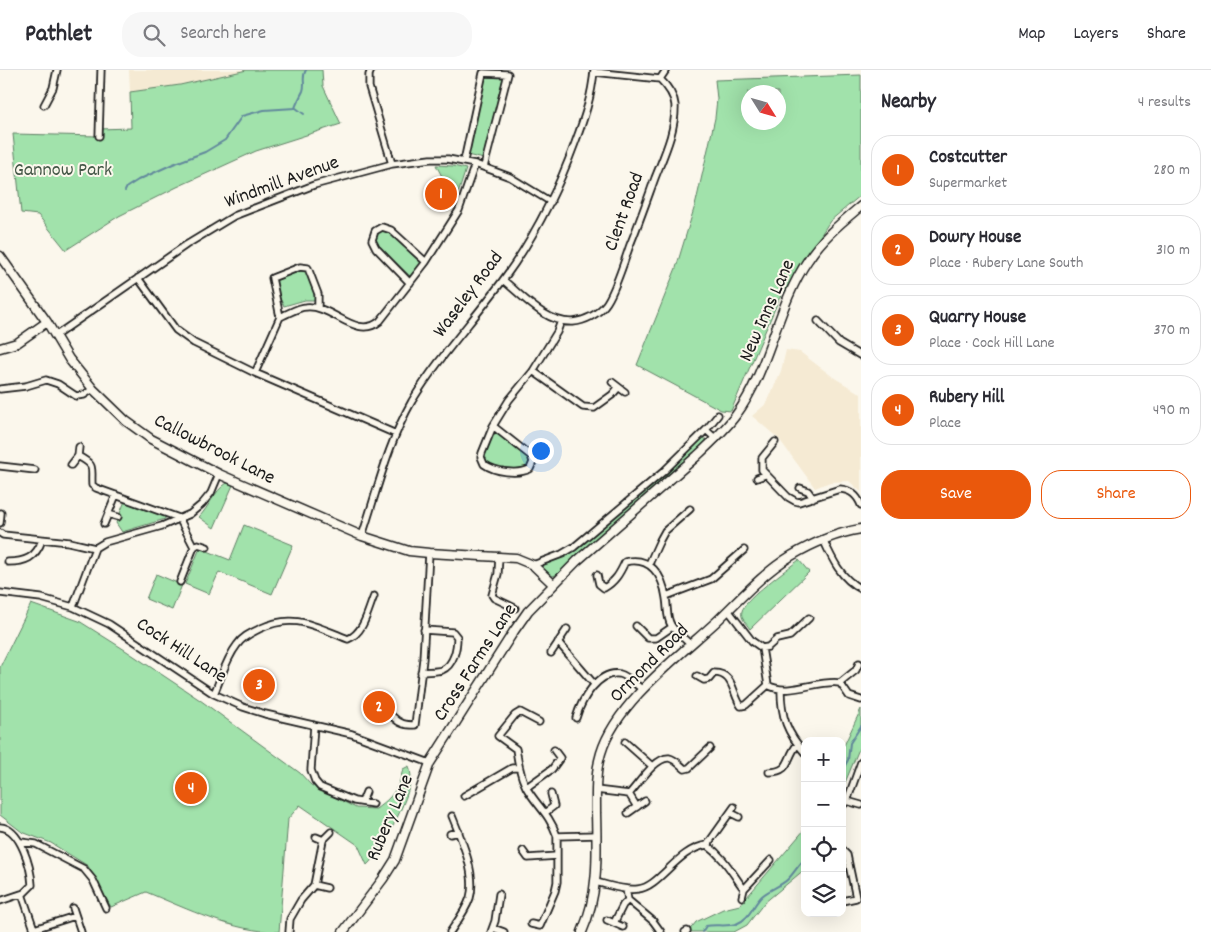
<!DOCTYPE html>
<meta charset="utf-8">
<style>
:root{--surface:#fff;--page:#f7f7f7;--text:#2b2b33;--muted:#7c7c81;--line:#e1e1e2;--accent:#ea580c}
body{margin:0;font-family:Dekko,sans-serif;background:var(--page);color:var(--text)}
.controls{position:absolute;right:15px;bottom:15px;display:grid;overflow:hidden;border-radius:10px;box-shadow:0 5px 20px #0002}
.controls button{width:45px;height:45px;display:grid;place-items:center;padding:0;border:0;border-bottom:1px solid var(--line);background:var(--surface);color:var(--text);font:25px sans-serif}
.compass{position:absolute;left:741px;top:15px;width:45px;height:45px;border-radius:50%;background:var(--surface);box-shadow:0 5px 20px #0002;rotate:127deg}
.you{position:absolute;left:540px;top:380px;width:18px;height:18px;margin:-12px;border:4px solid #fff;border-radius:50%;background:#1a73e8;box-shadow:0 0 0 8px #1a73e833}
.badge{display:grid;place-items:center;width:32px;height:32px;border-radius:50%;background:var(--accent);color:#fff;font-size:16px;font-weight:700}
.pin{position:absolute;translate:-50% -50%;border:2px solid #fff;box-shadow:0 1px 5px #0006}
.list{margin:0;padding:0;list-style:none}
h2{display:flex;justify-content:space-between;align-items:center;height:65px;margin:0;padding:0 20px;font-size:21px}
h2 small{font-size:16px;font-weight:400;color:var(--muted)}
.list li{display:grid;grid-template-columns:32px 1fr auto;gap:15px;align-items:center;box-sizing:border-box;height:70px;margin:0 10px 10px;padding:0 10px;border:1px solid var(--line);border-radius:20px}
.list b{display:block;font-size:19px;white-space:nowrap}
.list p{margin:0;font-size:16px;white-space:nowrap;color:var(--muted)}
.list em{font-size:16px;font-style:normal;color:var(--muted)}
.actions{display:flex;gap:10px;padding:15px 20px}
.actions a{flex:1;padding:11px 0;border:1px solid var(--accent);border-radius:20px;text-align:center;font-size:18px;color:var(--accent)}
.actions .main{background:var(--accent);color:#fff}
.icon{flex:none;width:28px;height:28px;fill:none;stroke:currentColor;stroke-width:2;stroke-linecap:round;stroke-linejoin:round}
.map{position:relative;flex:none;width:861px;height:862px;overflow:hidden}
header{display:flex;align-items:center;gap:30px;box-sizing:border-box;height:70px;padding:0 25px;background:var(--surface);border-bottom:1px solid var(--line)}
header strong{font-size:24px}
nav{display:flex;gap:28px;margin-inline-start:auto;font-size:18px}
.search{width:350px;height:45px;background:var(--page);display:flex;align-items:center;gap:12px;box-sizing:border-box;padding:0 18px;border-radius:20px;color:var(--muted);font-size:19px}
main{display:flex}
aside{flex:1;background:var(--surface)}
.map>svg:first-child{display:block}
.built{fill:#f5ead3}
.green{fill:#a1e2ab;stroke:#5e7f64;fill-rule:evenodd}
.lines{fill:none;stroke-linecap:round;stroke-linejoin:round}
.stream{stroke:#62899c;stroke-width:2}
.street-casing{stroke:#1c1c1c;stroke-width:9}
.secondary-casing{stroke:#1c1c1c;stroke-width:11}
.street{stroke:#fbf7ec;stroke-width:5.5}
.secondary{stroke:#fbf7ec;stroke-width:8}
.labels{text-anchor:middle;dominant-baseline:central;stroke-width:4;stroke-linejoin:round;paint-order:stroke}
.park-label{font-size:20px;fill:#445747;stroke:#fbf7ec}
.street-label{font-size:20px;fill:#1c1c1c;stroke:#fbf7ec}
</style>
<header>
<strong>Pathlet</strong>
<div class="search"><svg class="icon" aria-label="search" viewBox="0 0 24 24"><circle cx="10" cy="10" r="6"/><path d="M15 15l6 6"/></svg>Search here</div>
<nav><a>Map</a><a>Layers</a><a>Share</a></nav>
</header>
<main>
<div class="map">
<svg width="861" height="862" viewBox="0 0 861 862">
<rect width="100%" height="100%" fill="#fbf7ec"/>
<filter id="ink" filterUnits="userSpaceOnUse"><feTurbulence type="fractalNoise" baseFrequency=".02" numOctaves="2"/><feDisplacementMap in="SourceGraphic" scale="10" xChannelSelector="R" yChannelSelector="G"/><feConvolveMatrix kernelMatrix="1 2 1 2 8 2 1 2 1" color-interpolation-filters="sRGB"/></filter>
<g filter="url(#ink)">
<path class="built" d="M129 0H247L180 15 130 22Z
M786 280 800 282 833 307 861 324V422L849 411 830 412 815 418 779 369 752 346 767 333 781 301Z"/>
<path class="green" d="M247 0H322L323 16 341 54 256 81 177 117 119 146 66 180 38 145 21 143 13 64 99 66V59L131 58 130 22 180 15Z
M861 5V125L830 151 779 229 731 341 721 340 637 295 676 198 696 132 715 48 717 29 715 10ZM748 22H778V52H748Z
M485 7 503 8 484 89 467 85Z
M436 95 453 96 466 99 458 124 454 129Z
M380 160H386L389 163 421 193 410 206 374 171 376 165Z
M300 201 306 202 313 219 315 230H305L284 236 277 223 275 210Z
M494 363C499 364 529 388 531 392L529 396 518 399 491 397 484 390C484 380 488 371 494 363Z
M702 367 707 370 706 374 558 504 553 506 544 501 543 495C575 483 598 462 624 439 651 416 677 392 702 367Z
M227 413 233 415 214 458 199 447C209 437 214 421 227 413Z
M125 431 165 445V449L122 462 116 453Z
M244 455 293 475 272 524 219 502 209 524 185 514 200 478 230 490Z
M799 490 809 502 750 559C746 553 740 548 742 541 745 529 787 499 799 490Z
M156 504 182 515 172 540 146 529Z
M31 534 79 551 125 580 200 630 300 703 311 715 356 738 376 739C393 726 398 720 403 699L409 696C410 700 411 704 411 708 409 729 382 781 367 795L358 775 300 735 288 749 279 862C233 862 188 839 146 822L111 837 88 796 51 773 22 762 0 745V597Z
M861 639V674L842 720V680Z
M805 759V799L764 833 747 855 734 862H688L696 852 723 839 740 835Z"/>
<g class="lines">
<path class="stream" d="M296 38 304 44
M125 121 127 117 138 110 173 94 205 82 225 70 242 46 264 40 295 38C297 32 300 27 303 21 306 14 301 7 306 0
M842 706 844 697 848 690 850 673 861 656
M702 862 706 856C716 854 726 857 736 854 750 849 752 836 762 826 770 819 781 816 788 809 794 803 798 795 805 789"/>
<defs>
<path id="street" d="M371 0 369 5V17L392 94
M660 9 666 0
M44 35 53 18 57 0
M99 66 101 0
M464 91 483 3 508 4 484 97
M138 208 176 260 194 273 255 303 396 364
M503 210C523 226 545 253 573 252 585 251 598 244 605 235 614 225 625 189 630 175 639 153 647 130 655 108 664 85 676 60 675 35 674 25 667 16 660 9L594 2
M410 213 376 178 372 170 375 161 382 157 391 160 426 192
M280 247 272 208 300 197 308 198 318 224V238
M818 251 839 273 861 286
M55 266 186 175 234 146 314 115 392 94 430 89H448L475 94 510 107 551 132
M533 301 583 337 594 338 612 325 618 318
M255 303 280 247C288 244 298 237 306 237 332 234 356 271 380 251L426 192 459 140 475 94
M612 312 625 322
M0 319 26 316 46 310 58 314 76 326 84 325 93 319
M493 356 531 386 533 392 530 399C517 405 495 402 484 394L481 387 482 383 493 356 509 330 533 301 557 262 561 251
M706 360 718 345
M775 372 762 388V400L788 427 795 431 799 432 840 419C851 420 857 425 861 435
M78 386C96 396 91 396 92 415L96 418 179 448 194 477 198 474 207 477
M71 395 78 386 79 377
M0 396 35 400
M757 408 765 405
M800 418 808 421 813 428
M108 444 118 447
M0 453 1 443
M104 454 116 425
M0 463 3 465 69 472 95 478
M362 466C377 421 388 373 412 331 438 288 473 251 503 210 534 168 557 122 575 73 584 49 592 26 594 0
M823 469C832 489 841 509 861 519
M499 486 498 504 492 525 494 528 515 538
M8 492C25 492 36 488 42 470
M649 494 660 470 665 461 690 439
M533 495 562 484 574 477 663 402 706 360 716 369
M597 505 599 514 604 518C615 512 620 503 625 492 650 486 663 505 666 528 668 538 666 546 671 555 675 562 685 569 691 575
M180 512 194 477
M0 523 41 528 73 537 109 554 214 624 243 637 265 644 352 664 430 693
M666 526 711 509 744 480
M73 537 95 478 105 472 162 456 190 444 202 434 211 423 219 404
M728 540 752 571 762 578 768 615C787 627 820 609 840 613L849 626 861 630
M636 556 648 568H656L672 557
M558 572 594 614
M762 578 768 577 777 569 790 566 809 548
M551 583 567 559
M421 602C427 601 436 602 442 600 454 595 457 578 457 567L453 562 424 560
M697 606 704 610 709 609 714 603C734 603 732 623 741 636L746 635 768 615
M840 613 856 600 859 593
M781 620C781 647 787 663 805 683
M214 624C221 608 226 589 237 575 242 567 251 563 259 559 294 542 314 556 348 569 364 563 368 540 374 526
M393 647C400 654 405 655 415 655L423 589 429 483
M576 648C581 631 598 600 620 604 628 606 636 615 643 620
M539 652 520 642 515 645 498 666 516 679C518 692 520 705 526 717 536 735 549 743 557 766L597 765
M314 655 311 700 315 711 320 717 354 731 373 734
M625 672 652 696
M769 702C791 702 786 688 797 675
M527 717 552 699 560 688 554 680
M596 720 629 724
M464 726 512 698H519
M847 731 861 735
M362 732 366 722
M842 736 847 731 861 692
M637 737 629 724C638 715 655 687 669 688 675 689 680 695 685 699L689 698 710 678
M546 742 554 736 551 724
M628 743 645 731
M731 743 739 747
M0 757C21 758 31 798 32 815L24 823 0 831
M450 764 459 762
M316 767 323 770
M21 772 36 774 84 799 93 810 106 838
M707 775 734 737
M842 780 847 785 856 828 842 831
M523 781 528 788 557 786
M595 812C609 815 624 821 638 819 660 817 677 779 707 775 724 787 732 803 744 819L742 827
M314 815 327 818
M626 819 628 830 653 851 661 862
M744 819 771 790
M22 824 35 862
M73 838 81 862
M607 850 623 857
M614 853 623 835 628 830
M531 854 540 856 555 821 557 812V766
M493 858 504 862
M34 859 75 846
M289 862 290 849 301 830 314 815 323 770 331 762
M450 862C457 852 466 840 470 828 477 805 461 768 452 746
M491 862 495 851 499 824
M685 862 687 861"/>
<path id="secondary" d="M0 186 47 252 69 289 93 319 126 351 151 369 219 404 362 466 409 481 429 483 516 488 533 495 553 514
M0 278 17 273 47 252
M343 862 383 809 395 790 430 693 514 561 528 541 577 491 697 386C711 373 725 360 736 345 770 299 776 237 808 190 822 168 842 152 861 136
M582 862C599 824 597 784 596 743 596 723 595 702 601 683 616 633 679 586 717 551 740 529 763 503 791 486 813 473 836 463 861 459"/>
</defs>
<use href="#street" class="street-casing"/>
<use href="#secondary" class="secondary-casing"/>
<use href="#street" class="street"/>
<use href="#secondary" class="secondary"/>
</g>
</g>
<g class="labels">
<g class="park-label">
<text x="63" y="101">Gannow Park</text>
</g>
<g class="street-label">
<text transform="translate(282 113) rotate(-20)">Windmill Avenue</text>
<text transform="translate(625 142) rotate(-70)">Clent Road</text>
<text transform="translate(469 225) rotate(-53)">Waseley Road</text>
<text transform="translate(768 241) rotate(-66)">New Inns Lane</text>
<text transform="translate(214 380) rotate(27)">Callowbrook Lane</text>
<text transform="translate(181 581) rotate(33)">Cock Hill Lane</text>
<text transform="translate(476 593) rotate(-57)">Cross Farms Lane</text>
<text transform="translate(650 594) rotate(-45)">Ormond Road</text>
<text transform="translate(391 748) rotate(-67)">Rubery Lane</text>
</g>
</g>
</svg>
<div class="controls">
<button>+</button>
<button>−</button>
<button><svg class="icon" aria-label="locate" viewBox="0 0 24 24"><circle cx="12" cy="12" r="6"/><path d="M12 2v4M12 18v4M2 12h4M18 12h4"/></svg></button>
<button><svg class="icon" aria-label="layers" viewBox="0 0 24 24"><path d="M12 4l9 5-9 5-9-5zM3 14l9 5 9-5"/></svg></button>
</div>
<svg class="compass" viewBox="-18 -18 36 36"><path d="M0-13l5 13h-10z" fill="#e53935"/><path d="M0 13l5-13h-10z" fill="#7c7c81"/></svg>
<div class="you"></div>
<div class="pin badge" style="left:441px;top:124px">1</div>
<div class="pin badge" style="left:379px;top:637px">2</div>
<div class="pin badge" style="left:259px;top:615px">3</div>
<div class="pin badge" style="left:191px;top:718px">4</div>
</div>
<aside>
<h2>Nearby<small>4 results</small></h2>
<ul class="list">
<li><span class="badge">1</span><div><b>Costcutter</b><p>Supermarket</p></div><em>280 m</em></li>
<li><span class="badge">2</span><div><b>Dowry House</b><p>Place · Rubery Lane South</p></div><em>310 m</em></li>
<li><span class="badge">3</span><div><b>Quarry House</b><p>Place · Cock Hill Lane</p></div><em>370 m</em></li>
<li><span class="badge">4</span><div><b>Rubery Hill</b><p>Place</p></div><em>490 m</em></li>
</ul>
<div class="actions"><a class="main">Save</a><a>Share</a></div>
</aside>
</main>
